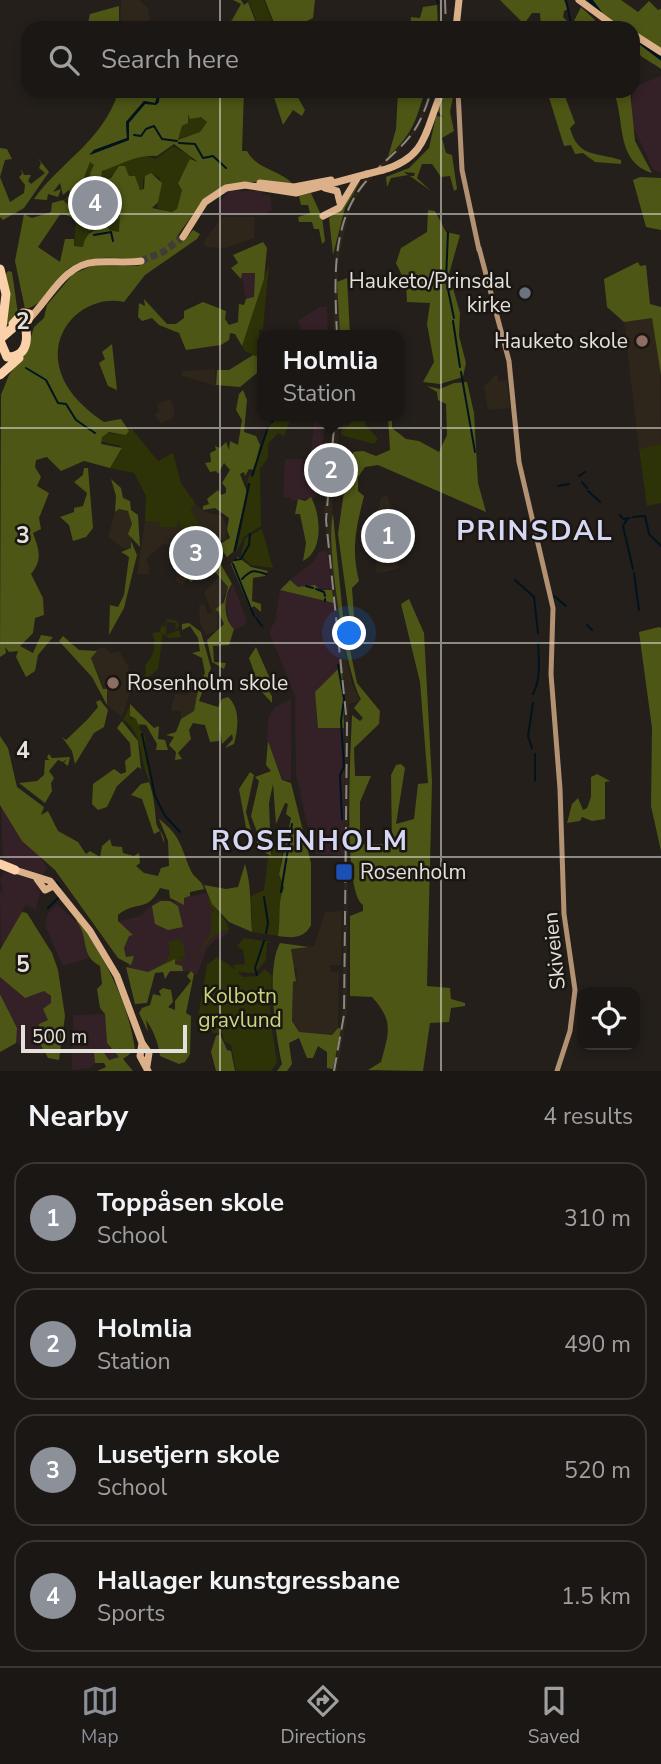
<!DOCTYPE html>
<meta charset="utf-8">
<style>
:root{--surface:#1b1714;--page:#24201d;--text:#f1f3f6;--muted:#a09fa0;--line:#393634;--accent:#8c9099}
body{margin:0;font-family:"Nunito Sans",sans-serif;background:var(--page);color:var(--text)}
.controls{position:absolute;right:21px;bottom:21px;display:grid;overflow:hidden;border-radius:14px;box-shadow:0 4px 10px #0003}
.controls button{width:63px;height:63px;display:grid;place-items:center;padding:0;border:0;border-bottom:2px solid var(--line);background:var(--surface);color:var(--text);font:35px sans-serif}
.scale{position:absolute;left:21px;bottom:18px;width:166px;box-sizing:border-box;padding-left:7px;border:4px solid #e4e1dd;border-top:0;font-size:19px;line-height:24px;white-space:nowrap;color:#e4e1dd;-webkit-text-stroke:5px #1b1611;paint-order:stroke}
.you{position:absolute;left:350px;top:634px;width:24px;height:24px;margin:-18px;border:5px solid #fff;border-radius:50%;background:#1a73e8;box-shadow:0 0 0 10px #1a73e833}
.badge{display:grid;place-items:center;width:46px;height:46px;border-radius:50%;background:var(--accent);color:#fff;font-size:23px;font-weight:700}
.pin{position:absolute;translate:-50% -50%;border:4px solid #fff;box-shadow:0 2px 7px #0006}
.popup{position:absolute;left:257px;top:330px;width:147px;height:91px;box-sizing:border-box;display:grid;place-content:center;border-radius:14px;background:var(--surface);filter:drop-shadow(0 2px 5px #0005);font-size:23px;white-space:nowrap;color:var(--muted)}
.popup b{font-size:26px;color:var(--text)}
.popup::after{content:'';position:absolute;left:50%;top:100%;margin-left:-14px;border:14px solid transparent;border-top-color:var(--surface)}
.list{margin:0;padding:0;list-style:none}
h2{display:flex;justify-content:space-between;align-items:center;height:91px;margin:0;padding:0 28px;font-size:30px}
h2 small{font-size:23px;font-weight:400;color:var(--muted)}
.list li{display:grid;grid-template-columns:46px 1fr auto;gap:21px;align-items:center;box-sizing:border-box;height:112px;margin:0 14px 14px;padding:0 14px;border:2px solid var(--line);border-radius:21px}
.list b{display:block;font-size:26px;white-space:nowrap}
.list p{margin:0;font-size:23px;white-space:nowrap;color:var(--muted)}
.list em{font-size:23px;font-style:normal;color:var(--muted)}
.icon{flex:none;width:38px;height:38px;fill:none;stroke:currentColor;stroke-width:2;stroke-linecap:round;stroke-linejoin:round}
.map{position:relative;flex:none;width:661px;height:1071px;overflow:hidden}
.search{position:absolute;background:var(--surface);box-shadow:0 4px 10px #0003;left:21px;right:21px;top:21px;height:77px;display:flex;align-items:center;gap:18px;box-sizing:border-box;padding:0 24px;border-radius:21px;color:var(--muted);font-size:26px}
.sheet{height:595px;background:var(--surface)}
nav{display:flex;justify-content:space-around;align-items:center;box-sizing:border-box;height:98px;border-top:2px solid var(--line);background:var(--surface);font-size:19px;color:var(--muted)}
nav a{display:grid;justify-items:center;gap:4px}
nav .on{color:var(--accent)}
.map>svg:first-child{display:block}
.commercial{fill:#342127}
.built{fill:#2e251b}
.green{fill:#2d3207}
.forest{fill:#4e5615;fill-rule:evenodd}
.water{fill:#01141e}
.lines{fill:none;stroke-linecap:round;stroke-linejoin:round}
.stream{stroke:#01141e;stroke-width:2}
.river{stroke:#01141e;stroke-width:4.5}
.primary-tunnel{stroke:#413c37;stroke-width:7;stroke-dasharray:7 3.5;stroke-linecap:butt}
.secondary{stroke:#b39173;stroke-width:5}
.primary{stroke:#dcb189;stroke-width:7}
.highway{stroke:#fbd1aa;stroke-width:9}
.rail{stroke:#8b8782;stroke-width:2;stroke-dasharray:14 7;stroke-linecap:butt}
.primary-bridge{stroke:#dcb189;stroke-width:7}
.highway-bridge{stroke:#fbd1aa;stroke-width:9}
.grid{fill:none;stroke:#e4e1dd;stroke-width:2;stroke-opacity:0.55}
.worship-dot{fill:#6b7280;stroke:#1b1611;stroke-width:2.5}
.education-dot{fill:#8d6e63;stroke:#1b1611;stroke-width:2.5}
.transit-dot{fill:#1a4fb4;stroke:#1b1611;stroke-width:2.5}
.labels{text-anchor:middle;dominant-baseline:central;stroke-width:5;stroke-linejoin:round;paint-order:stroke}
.poi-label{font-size:21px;fill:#e4e1dd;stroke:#1b1611;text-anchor:end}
.street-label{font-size:21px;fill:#e4e1dd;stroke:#1b1611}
.park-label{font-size:21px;fill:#c9d77c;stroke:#1b1611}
.district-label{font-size:28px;font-weight:bold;letter-spacing:2px;fill:#d5d8f5;stroke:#1b1611}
.grid-label{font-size:23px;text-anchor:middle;font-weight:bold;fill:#e4e1dd;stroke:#1b1611;stroke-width:5;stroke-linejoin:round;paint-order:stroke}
</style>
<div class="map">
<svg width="661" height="1071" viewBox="0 0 661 1071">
<rect width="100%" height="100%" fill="#241f1a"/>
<path class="commercial" d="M661 76V173L653 169 630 120 633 87Z
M230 191H262V195H270L272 210 265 215H219V203Z
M241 273H255L254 298 246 299Z
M319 307H327L328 335H302L298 321Z
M315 416H325L322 456 314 455 311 450Z
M285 459H303L301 471 319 473 316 497 291 501 290 497H283Z
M327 550 332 590 298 587 290 580 314 561 319 552Z
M233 584 246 619 245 626 234 629 230 626 225 600Z
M280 590 334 603 342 665 315 692 318 727 344 728 345 855 316 854 306 820 296 774 295 696 269 632 275 621Z
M291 699V780H283L267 739 268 718 275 707Z
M1 806 45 864 47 869 42 876 3 862Z
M4 872 30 878 38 884 40 893 36 910 26 905 1 951 0 893 3 888 0 880Z
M207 893 211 909 225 920 229 933 215 940 207 948 197 975 190 971 131 974 117 922 140 916 159 899 177 902 183 901V898Z
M57 904 80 926 95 956 63 966 45 926 48 913Z
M0 975 46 991 52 1000 43 1056 16 1043V1028L0 993Z
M105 1014 107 1043 119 1057 109 1060 95 1052V1063L90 1068 72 1070 73 1015Z"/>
<path class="built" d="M121 0H139L148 8 150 19 136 28 120 27Z
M429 91H433L418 130 362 189 349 211 337 266 340 335H333L336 246 350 200 364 179 408 138 418 123Z
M223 217H255L254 238 226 248 206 247 203 242Z
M652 317 660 358 661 444 639 449 624 322Z
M215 369 216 386 182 376V371Z
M495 375H498V381L507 380 510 408 488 410 484 387Z
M170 399 175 410 173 418 161 423 154 414 159 412 157 404Z
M333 416H341L333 482 332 550 344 647 352 684 360 701 349 704 347 1015 337 1071H333L341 1038 343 997 345 700 324 512Z
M387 495 397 524 399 568 383 573 376 572 380 519 377 511 381 498Z
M195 503 205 512 222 516 226 524 227 540 218 541 220 552 214 550 191 510Z
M119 509 128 511 132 517 131 547 125 550 108 537 115 512Z
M145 521H178L193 551 208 544 215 553 200 561 192 560 191 564 195 569 182 585 176 581 178 555 173 545 163 544 147 558 150 574H137Z
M219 577 228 587 218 611 217 631 206 635 200 623 199 605 204 604 208 614 212 613 204 592Z
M104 647 111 653 119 651 129 667 126 682 130 693 122 717 107 705 108 697 91 658 93 651Z
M188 688 198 690 194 711 181 719V711H171L172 704 175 694 187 695Z
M342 911 341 965H330L331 972H339L338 1028 332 1035 299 1032 292 1021 293 982H296L297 970 293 968 291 948 314 946 325 912Z"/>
<path class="green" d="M248 0H264L275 28H259Z
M188 114 206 118 207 122 200 132 178 140 182 126 188 123Z
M173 146 192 157 178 181 182 190 177 209 172 212 157 208 160 178 155 175 143 179V190L138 188 135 177 129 176 127 170 113 174 105 184 120 206 119 232 105 229 89 232 83 247 74 246 77 207 64 200 80 183 89 162 98 164 94 175C103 173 107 167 115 163 125 160 134 160 144 155L156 159Z
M269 265 263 329 259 330V358L245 351 242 346 254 303Z
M277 416 291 419 284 436 278 433 268 444V458L260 469 261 526 244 537 236 553 249 491 250 484 247 483 249 475 254 474 267 430Z
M357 416H367L365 424 378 439 374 444 341 435 342 426H348Z
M129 429H132L158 461 173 453 181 483 195 503 191 510 210 543 193 551 178 521 176 527H160L159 522 145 521 146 496 134 473 110 468 121 451 120 446 100 441 105 433 125 434Z
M661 444V503L647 506 639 449Z
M262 529 273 568 250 565 241 555 245 538Z
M167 619 177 621 179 626 175 631 176 623 167 622 166 635 179 630 181 637 169 638 163 634 158 669 132 692 128 686 140 684 146 673 145 665C154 656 157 644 152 633L159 632 162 625 165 627Z
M129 707 132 712 130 719 136 718 137 723 142 724 139 727 145 737 151 784C138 763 145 733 123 720Z
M286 827 279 875 284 888C277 902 281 919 278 936L252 932 251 896 264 890 268 859Z
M207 892C212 910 226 915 229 930 211 931 203 950 191 962L211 934V912L214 911 210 907Z
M244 938 273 942 267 943 266 960 255 973 238 972 243 977 257 976 265 969 272 976 270 1017 277 1062 271 1071H236L231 1045 224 1041 222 1033H213L208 1026 197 1023 207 965 217 957 235 969 233 965 245 964 243 950 237 946Z
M178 939 183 942 186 958 178 956 184 960 152 968 166 962 170 952 168 942Z"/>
<path class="forest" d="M233 0H241L244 5 248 2 258 28H224L232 20 241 4Z
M265 0H315L313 18 293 28H276Z
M500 0H564L568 9 564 11 563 17 567 21H574L581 7 595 20 590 28H541L540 13H532L524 24Z
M588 0H621L638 12 649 1 658 10 661 9V51C637 27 606 28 588 0Z
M437 5 438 28H410L411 17 420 18 423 7Z
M119 6V28H87L90 14Z
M633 37 661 55V69C647 58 633 57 633 37Z
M125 91H159L155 103 144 101 126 122 127 138 94 150 90 155 129 140V122L145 104H157L163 91H244L242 151H247C257 170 278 169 293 184 223 179 217 180 176 238L185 240 193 230 200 234 197 239 145 275 124 302C86 294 48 329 60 370 66 392 86 410 104 422L121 419 129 431 126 435 109 432 102 437 101 444 122 448 110 468 84 461 61 471 47 457 36 460 35 467 41 477 37 486 49 493 39 518 41 529 33 533C39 550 43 559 31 574L43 598 44 615 35 618 33 633 20 646 33 653 41 635 53 637 38 655 35 671 26 677 16 657 18 651 9 652 5 647 6 653 0 657 1 395 9 375 27 350 34 327 44 318 47 305 73 274 94 265 138 266 145 262 141 258C119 259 95 254 74 265 54 275 48 305 25 309L15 261 24 214 32 218 51 212 52 203 63 200 74 210 78 220 61 213 38 247 60 262 65 239H74V246L83 247C87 229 93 232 108 227L109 230 119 232 120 206 105 181 111 178 119 166H125L129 176H135L140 190 144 189 145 176 151 173 162 183 158 202 152 208 172 212 177 209 182 190 178 183 190 159 198 162 174 144 157 156C138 154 120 165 102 171L101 179 92 181 90 174 94 165 90 162 83 180 76 185 77 196H71L69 190 63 195 60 183 53 192 61 189 58 197 48 194 47 200 34 199C60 162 102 142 118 93ZM188 114 190 119 201 117 207 122 200 132 178 140 182 126 188 123Z
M272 91 296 94 305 110 302 116 293 110 283 125Z
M398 91H425C415 122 414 132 388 157L396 129Z
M547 91H563L575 123 570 128C578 158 596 152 621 160V164L595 162 583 153 575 154 571 145 564 146Z
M613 91H630L635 141 652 173C614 161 626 118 613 91Z
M444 95 453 97 450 112 454 131 442 138 446 153 452 155 457 189 454 191 450 176 441 177 432 164H422L417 178 431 191 410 176H414L415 173 404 172 408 175 391 178 387 187 386 177 409 168 429 148 436 116 443 117 437 110Z
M0 148 7 149 12 159 5 160 0 177 10 202 24 193 25 185 19 177 22 174 21 169 24 175H31L28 181 31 184 45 173 39 168 41 163 38 158 49 172 24 208 3 220 0 217Z
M640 177 661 178V230L646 227 633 180Z
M362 179 345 208 333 255 329 218 343 207Z
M311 193 322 217 325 241 322 244 319 229H314L312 222H299L298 217 310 213 308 205H301L299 196Z
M428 210 435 211 446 232 460 235 449 274 460 313 459 336 466 363 463 377 440 384 423 382 434 362 427 324 430 303 407 302 406 284 396 263 401 248 427 232Z
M263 242 267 248 264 279 242 346 235 334 230 333 229 340 221 345 186 350 179 333 159 325 152 318 142 321 138 317 139 303 145 306 144 299 167 324H176L184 318V311L203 302 226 311 225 319 229 325 238 322 239 304 244 305 246 299 254 297 255 273H242L241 279 231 268 238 263 233 255Z
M638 262 640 266 646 265 650 304 661 307V375L652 318 624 322 607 307 604 279Z
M8 271 12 272 18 314 6 326 5 275Z
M347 278 350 335H340L337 282Z
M112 344 117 390 108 386 99 363 105 359 102 352Z
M253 355 263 359V368L240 387 216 385 217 370H229Z
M467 382 474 413 478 483 486 512 378 465 365 467 358 477V491L364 496C356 528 351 549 359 581L352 588 355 630 352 636 338 534 347 470 352 467 353 452 363 451 376 456 390 450 388 416H392V428L406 439 419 441 439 452 447 435 446 404 438 400 437 392 427 386 440 389 454 383Z
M243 390 247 400 244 432 256 436 260 445 254 470 249 469 245 476 244 472 240 474 247 492 233 552 227 557 218 545 230 538 227 530 229 518 215 508 203 510V506L209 504 207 499 218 490 221 495 226 493V488L222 483 230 470 224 463 218 474 216 471 210 472 205 463 211 462 210 453 216 450 215 446 220 448 226 442 229 450 230 441 238 445 242 420 236 410 239 394Z
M84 468H88L93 528 86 537 73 541 69 525 60 517 74 512V508L83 506 87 493 74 482 83 475Z
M111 479 121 488 123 498 130 501 131 510 138 515 140 547 128 534 132 524 128 511 119 509 115 512 116 496Z
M311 497C320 513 325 550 303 561L306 543 300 514H295L298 499 305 501Z
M333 514 343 616 357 683 380 711 379 724 354 748 355 776H371L360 802V844H392L391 775 396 765 401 764 405 768 396 824 414 819 418 784 428 783 420 682 401 604 409 599 424 633 432 781 427 986 450 988 451 999 465 1003V1006L451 1008 449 1022 430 1023 423 1071 368 1070 381 1062C389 1032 394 1021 372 997L350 996V916L363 911V905C342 892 351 744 352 715L360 721 363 718 354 708 361 699C346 674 325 542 333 514Z
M131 541 137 555 124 608 109 635 110 605 118 607 124 595 129 557 121 552 131 548Z
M238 557 251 567 268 571 265 576 253 578 252 601 261 604V612L254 606 250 609 249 606 231 564Z
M218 559 232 584C223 596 223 619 234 629L229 645 213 646 214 662 226 663 224 669 212 662 207 640 224 624 218 611 215 610 224 602 228 587 216 573 204 570 191 582 188 579 204 564Z
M290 580 298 587 315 585 320 590H332L334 603 280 590Z
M189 623 201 632 211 668 199 701 218 707 222 699 228 697C241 709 238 729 234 744L225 748 233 739 232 734 222 744 220 729 219 741 210 742 205 725 193 723 189 730 191 739 178 753 182 759 175 760 176 752 169 745 174 737 166 735 176 732 181 719 194 711 198 690 188 688 189 682 199 685 205 673 202 658 192 653 200 651 198 638 190 626 182 630V624Z
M659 627 661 628V851L651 806 652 728 639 632Z
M63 636 79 650 97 651 91 658 103 689H107V705L92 677 59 641Z
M256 647 271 681 265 686 272 696V703L261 691 249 658Z
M342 665 344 728H318L315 692Z
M100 700 108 710 104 727 94 733 75 764 72 751 62 737 66 740 87 720 98 707 96 702Z
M130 704 154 728 159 726 158 739 165 740 168 750H156L157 744 146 725 138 724 136 719 130 716Z
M122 721 138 741 141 769 138 767 117 786 107 807 98 810 92 804 93 784 114 769 121 774 126 772 125 761 131 756 130 743 117 728Z
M0 736 8 748 17 787 44 807 41 815 48 811 58 831 78 842 86 854 90 851 100 857 102 846 110 839 112 846 122 847 123 853 134 856 139 853 140 863 136 866 144 873 158 876 161 868 169 866 168 841 159 819C182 837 180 846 191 871 195 879 202 880 204 889L190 892V896L184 898V905L170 898 169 890 160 888C146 914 138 899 118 915V921L133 935 129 936 124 948 126 957 134 956 131 965 118 958 55 870 22 841 0 805Z
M268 741 282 780 291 783 311 863V925C304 939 292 938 278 936 281 919 277 902 284 888L279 874 291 818 286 814 288 804 285 803 276 824 273 784 269 803 271 856 257 848V832L251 816 259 781 255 777 271 771 266 765Z
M49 754 52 758 70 757 68 766 64 763 67 759 63 762 58 760 49 771 54 778 51 783 52 791 45 803 19 783 37 781 44 775 45 760H49L47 757Z
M250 772 254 775 246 812 253 838 249 844 239 789Z
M597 774 610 781 605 782V819L592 821 582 817 580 821 567 823 572 804 578 798 583 810 587 808 591 797V777Z
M149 782C154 796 155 808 156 822 157 830 165 833 164 843L160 831 154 834 142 799 131 795 141 784Z
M245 864C252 888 250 907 252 932L229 922 212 904 204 885 226 889 238 887Z
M161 901H170L178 906 183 927 168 930 155 924 152 906Z
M22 912 27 913 52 953 58 970 65 1016 59 1060 48 1058 40 1043 39 1024 48 1020 43 1009 51 1003V996L44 991 25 998 0 977V950Z
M79 920C106 962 128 1000 135 1050L123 1059 133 1071H97L106 1067 104 1063H95L94 1052 102 1050 109 1060 119 1057 107 1043 105 1014 100 1008 97 989 102 984 100 966C79 955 90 937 76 921Z
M280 943 309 947 291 949 296 981 293 982 292 1021 299 1032 332 1035 338 1028 341 1029 333 1069 327 1068V1052L318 1046 313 1058H307L299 1038 289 1043 292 1064 287 1071H277L282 1064C275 1033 266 968 280 943Z
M175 959V964L182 966 183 971H170L165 979 163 972 155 973 147 1003 135 1004 126 967 148 972Z
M191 971 194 974 186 1013 191 1016 190 1054 185 1062 179 1064 160 1056C158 1041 153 1030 146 1020L148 1032 139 1013 142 1008 150 1005 153 994 161 996 159 991 163 988 171 990 173 1002 168 1007 175 1010V1001L191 981 187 976Z
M0 994 17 1028 16 1043 0 1052Z
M220 1034 227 1050 231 1051 235 1071H216L211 1052 216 1036Z"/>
<path class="water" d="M159 91H163L159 95V102L156 105 145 104 129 123V140L89 155 94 150 127 138 126 122 144 101 155 103Z"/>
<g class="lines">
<path class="stream" d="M437 0 438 3
M566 0 572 28
M636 54 637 49
M134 135 141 136 146 129 154 126 162 139 177 141
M179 143 195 144 203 158 213 156 226 168
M448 232 446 280 454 318
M94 235 111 232 113 241
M453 321 460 367
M26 368 46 380 58 403 66 404 76 420 95 433
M461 372 475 452
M258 397 263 400
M282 416 289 418
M272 422 275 416
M252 476 268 427
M579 476 585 472
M582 482 587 488
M558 486 569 484
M588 491 600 502
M620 515 623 519 630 518
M633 517 645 516 649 534 661 546
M627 519 623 526 633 569
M235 550 249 484
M242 557 249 545 250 534
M235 560 241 559
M233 564 254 616
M634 573 639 610
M242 579C252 569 254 570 266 574
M515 580 534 597 538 633
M306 586 313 588
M316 589 324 592 325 596
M554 596 566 606
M325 599V601
M256 618 262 626
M587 625 592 630
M338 665 344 699 341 721 344 767 340 775 342 819
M533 694C541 679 539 659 538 643
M142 734 155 796 165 816 180 832
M532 748 528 736 533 703
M535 754V781
M57 882 60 887
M281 892 292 824
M264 897 268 923 266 933
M48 908 60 896
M257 975 255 968 264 941"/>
<path class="river" d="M590 0 600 13
M612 23 624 28
M640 42 661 58"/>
<path class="primary-tunnel" d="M141 261 163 252 183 237"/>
<path class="secondary" d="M458 91 462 170 479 250
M479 248 509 361 519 462 553 608 551 674 560 789 564 914 575 990 570 1031 557 1071"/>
<path class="primary" d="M579 0 617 28
M456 28 459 0
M633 34 661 52
M383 170C429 157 425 128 442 91
M260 183 294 187 331 180
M325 188 337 191 340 203
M323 216 339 208 358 177
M183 237 205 202 226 188 245 185 296 193 367 174
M30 318C51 297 64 264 96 262 111 261 126 263 141 261
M15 870 50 881 90 931 117 976 142 1043 149 1053 147 1066
M37 879 45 890 53 886
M142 1043 140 1056 148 1071"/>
<path class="highway" d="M0 269 6 294 0 345
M13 324 23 313 29 314 28 320 19 323
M1 343 7 357C31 358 29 330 21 316
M0 375 19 358
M0 864 15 870"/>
<path class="rail" d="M445 0 446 28
M337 335C335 286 330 226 363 185 396 145 415 147 431 91
M334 1071 344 1015 347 724 326 520 335 416"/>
<path class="primary-bridge" d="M367 174 383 170"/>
<path class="highway-bridge" d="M0 339 15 326"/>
</g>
<path class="grid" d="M220 0V28M441 0V28M220 91V1071M441 91V1071M0 214H661M0 428H661M0 643H661M0 857H661"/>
<circle class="worship-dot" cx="525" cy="293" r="7"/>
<g class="education-dot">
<circle cx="642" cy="341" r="7"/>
<circle cx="113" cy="683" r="7"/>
</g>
<rect class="transit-dot" x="335" y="863" width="18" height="18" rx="3.5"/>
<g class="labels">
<g class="poi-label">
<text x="511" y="281">Hauketo/Prinsdal<tspan x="511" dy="24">kirke</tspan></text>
<text x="628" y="341">Hauketo skole</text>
<text x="127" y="683" text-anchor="start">Rosenholm skole</text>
<text x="360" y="872" text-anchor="start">Rosenholm</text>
</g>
<g class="street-label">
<text transform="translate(554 951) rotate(-96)">Skiveien</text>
</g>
<g class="park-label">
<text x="240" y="996">Kolbotn<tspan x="240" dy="24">gravlund</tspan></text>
</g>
<g class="district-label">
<text x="535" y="531">PRINSDAL</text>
<text x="310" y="841">ROSENHOLM</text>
</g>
</g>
<g class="grid-label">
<text x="23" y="329">2</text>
<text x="23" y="543">3</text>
<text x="23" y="758">4</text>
<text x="23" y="972">5</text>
</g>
</svg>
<div class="controls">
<button><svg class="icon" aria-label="locate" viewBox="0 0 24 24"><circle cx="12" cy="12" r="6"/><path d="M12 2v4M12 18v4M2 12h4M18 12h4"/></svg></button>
</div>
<div class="scale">500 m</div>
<div class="you"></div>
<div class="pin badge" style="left:388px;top:536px">1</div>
<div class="pin badge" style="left:331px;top:470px">2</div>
<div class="popup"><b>Holmlia</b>Station</div>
<div class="pin badge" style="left:196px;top:553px">3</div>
<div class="pin badge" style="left:95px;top:203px">4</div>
<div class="search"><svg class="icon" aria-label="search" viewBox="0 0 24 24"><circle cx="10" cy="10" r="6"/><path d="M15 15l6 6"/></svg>Search here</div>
</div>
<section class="sheet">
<h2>Nearby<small>4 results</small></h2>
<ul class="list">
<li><span class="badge">1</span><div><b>Toppåsen skole</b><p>School</p></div><em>310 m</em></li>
<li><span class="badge">2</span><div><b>Holmlia</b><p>Station</p></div><em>490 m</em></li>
<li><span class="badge">3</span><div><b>Lusetjern skole</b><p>School</p></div><em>520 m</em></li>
<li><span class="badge">4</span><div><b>Hallager kunstgressbane</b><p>Sports</p></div><em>1.5 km</em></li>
</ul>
</section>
<nav>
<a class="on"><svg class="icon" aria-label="map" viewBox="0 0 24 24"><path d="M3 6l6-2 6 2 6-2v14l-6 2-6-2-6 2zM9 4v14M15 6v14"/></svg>Map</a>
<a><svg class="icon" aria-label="directions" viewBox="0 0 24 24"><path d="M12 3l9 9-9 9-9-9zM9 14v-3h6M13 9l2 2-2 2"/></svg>Directions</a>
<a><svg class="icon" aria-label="saved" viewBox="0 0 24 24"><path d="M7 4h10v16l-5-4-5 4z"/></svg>Saved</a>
</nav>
